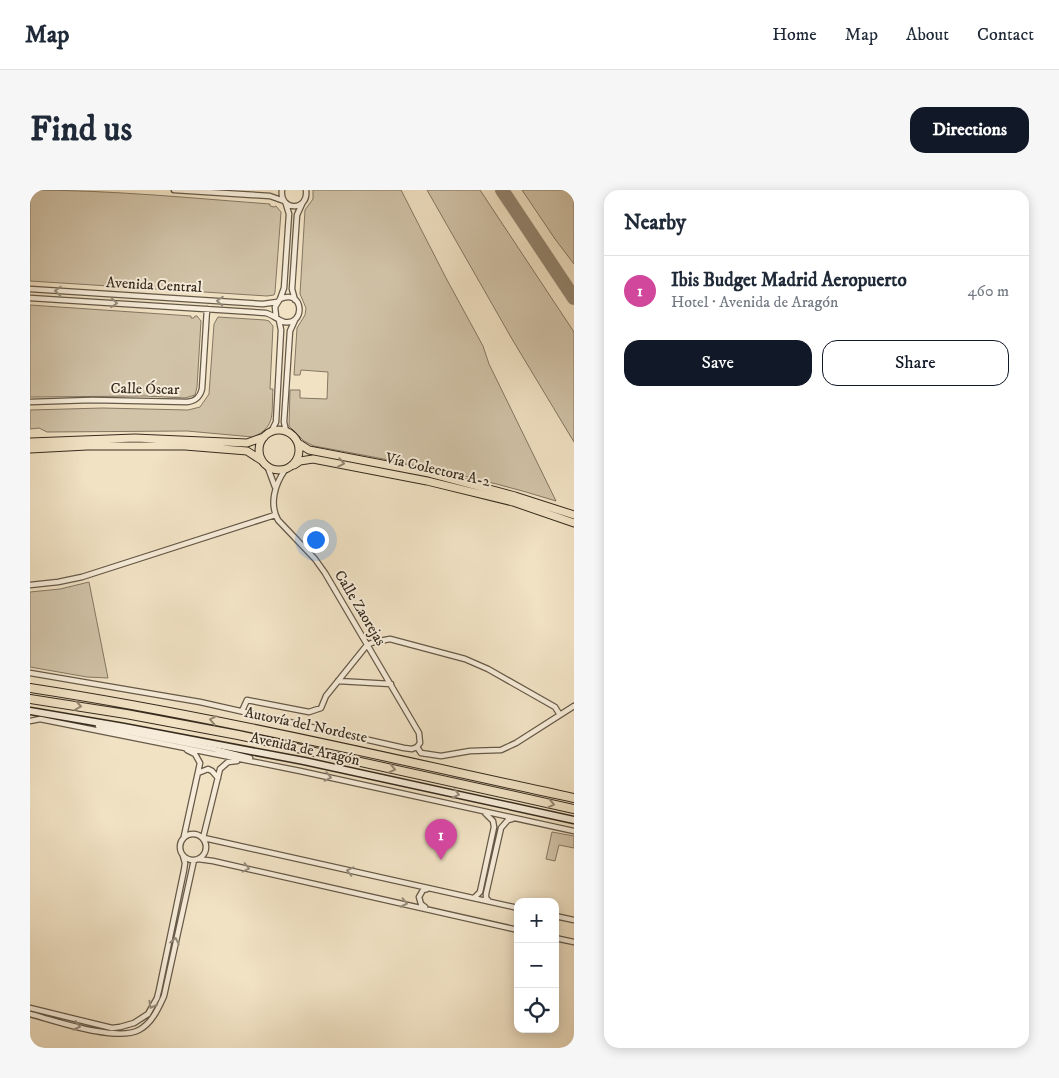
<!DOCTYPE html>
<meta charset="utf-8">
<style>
:root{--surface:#fff;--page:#f6f6f7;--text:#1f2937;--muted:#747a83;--line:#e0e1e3;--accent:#111827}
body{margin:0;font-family:"IM FELL DW Pica",serif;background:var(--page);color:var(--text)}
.controls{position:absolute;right:15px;bottom:15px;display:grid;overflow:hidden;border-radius:10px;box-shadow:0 2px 12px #0003}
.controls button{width:45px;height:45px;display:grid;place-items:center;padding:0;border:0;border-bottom:1px solid var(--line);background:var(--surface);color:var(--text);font:25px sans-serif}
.you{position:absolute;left:285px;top:349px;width:18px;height:18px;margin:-12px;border:4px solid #fff;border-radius:50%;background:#1a73e8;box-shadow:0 0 0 8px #1a73e833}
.badge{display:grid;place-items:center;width:32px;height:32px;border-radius:50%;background:var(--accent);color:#fff;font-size:16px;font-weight:700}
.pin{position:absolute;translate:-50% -41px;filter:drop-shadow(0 1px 2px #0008)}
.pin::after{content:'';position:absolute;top:26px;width:18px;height:15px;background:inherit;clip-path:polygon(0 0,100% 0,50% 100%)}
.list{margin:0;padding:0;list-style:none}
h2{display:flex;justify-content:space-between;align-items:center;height:65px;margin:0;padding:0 20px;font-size:21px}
h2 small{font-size:16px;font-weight:400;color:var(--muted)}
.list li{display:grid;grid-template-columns:32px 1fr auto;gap:15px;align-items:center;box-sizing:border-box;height:70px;padding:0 20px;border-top:1px solid var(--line)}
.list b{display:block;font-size:19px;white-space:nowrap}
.list p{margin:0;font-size:16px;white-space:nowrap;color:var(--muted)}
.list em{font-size:16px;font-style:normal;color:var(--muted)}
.actions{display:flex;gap:10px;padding:15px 20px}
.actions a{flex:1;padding:11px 0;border:1px solid var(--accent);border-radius:15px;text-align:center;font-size:18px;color:var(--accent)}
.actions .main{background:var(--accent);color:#fff}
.icon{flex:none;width:28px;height:28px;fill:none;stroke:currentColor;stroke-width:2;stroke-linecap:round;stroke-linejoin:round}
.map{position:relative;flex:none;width:544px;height:858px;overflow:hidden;border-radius:15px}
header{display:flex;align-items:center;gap:30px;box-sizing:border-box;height:70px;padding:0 25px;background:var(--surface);border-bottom:1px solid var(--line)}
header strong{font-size:24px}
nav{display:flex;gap:28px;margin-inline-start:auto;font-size:18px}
.intro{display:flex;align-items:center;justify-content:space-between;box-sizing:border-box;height:120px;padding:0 30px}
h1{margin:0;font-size:35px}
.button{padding:12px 22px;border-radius:15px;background:var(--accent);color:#fff;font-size:18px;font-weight:700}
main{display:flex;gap:30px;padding:0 30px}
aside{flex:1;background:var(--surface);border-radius:15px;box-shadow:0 2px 12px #0003}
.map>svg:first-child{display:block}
.green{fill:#d1c3a8;stroke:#847763}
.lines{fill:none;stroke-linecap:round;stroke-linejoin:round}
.taxiway{stroke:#948671;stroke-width:14}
.street-casing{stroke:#655948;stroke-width:7}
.secondary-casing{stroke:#362b1e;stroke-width:9}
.primary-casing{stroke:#362b1e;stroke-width:9}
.highway-casing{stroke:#362b1e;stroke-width:10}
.street{stroke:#f6ecd9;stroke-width:4.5}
.secondary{stroke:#f6ecd9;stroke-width:6}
.primary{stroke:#f1e2c4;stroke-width:7}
.highway{stroke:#f1e2c4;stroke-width:8}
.oneway{stroke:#968c7c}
.oneway2{stroke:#948671}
.labels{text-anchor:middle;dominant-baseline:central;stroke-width:4;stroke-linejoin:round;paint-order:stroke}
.street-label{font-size:15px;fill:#362b1e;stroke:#f6ecd9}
</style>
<header>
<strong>Map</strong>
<nav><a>Home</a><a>Map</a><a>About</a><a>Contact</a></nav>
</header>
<div class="intro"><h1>Find us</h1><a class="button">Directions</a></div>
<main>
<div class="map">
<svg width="544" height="858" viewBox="0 0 544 858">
<rect width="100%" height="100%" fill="#f1e2c4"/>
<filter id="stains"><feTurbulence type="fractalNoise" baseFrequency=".004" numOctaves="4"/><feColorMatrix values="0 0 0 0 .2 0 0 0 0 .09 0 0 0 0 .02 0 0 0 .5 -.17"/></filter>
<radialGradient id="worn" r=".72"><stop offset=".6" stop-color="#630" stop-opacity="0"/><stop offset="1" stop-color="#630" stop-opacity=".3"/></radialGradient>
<path class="green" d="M0 0C80 0 160 8 240 14V16L244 17 246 16 251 22 245 102 244 105 237 106 0 91Z
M283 0H371L416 88 453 156 459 174 526 311C447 286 366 271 284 256L274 251 259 236 260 200H270V208L297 209 298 182 271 180 270 185H264L267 138 275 125 276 118 270 104 275 20 283 9Z
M397 0H450L544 142V252L482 149Z
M492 0H544V74L525 49Z
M0 115 161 126V128H164L165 126H167L171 131 167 197 165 205 155 208 115 206 0 207Z
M188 127 235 130 239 131 243 136 240 199H243C241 222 247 237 223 247L157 241 17 242 9 238 0 239V220L73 218 158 220 170 217 179 204 184 134Z
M59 392 78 488 57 487 0 477V402L30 399Z
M522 642 544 646V658L529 655 525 671 516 669Z"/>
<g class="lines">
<path class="taxiway" d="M472 0 544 108"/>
<defs>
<path id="street" d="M144 0 240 6 254 11
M252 0C249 21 279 22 276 0
M0 99 233 114 247 112
M0 108 236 123C243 125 248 130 254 132 276 136 274 98 250 109L245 117 246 126
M250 109 254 98 259 24 256 14
M265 110 262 99 267 25 272 14
M0 212 62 210 157 212C166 211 170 207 172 199L177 119
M256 241 254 232 260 141 265 130
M241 242 246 232 251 140 249 130
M238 278 245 297
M255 280C245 294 239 314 248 330L285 369 295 383 389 543 390 553 387 557
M0 395 28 392 52 387 245 325
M0 483 170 512 374 558 382 559 387 557
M308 491 361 494
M212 521 217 510 279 522 291 518 296 506 337 455 344 452 360 449 435 469 458 479 525 517 530 525
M0 531 10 529 270 581 544 641
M68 536 184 559 220 568
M387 557 391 563 411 566 440 561 471 560 486 553 544 516
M168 583 178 579 182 581 188 588
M150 657a13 13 0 1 1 26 0a13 13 0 1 1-26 0Z
M154 646 170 573 165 564 157 560
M173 648 190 579 198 572 207 571
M174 648 488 718
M168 669 183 671 488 740
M444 708 450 702 464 637 463 631 455 623
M458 710 456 708V704L471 638 478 630 482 629
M395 717 391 714 389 707 393 700 397 699
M525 726 544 730
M525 748 544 752
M0 818 82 838 90 837 104 833 118 824 127 808 129 800 154 680 155 673 153 666
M0 824C26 831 86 852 109 840 122 833 128 819 134 806L164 670"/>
<path id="secondary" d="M0 521 94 537 274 571 544 630"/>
<path id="primary" d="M229 260a20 20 0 1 1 40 0a20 20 0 1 1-40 0Z
M0 252 105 248 217 253 234 247
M268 253 279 260 399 283 485 306 544 325
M0 259 57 256H155L217 261 231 270
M264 275 270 271 283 269 397 291 483 312 544 333"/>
<path id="highway" d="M0 498C183 526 363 569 544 608
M0 509 96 524 208 545 544 619"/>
</defs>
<use href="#street" class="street-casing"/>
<use href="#secondary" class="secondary-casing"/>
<use href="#primary" class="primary-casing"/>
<use href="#highway" class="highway-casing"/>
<use href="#street" class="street"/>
<use href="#secondary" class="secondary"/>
<use href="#primary" class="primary"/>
<use href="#highway" class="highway"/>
</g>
<defs><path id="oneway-chevron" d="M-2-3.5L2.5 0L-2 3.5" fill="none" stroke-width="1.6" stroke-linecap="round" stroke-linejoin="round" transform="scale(1.25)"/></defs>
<g class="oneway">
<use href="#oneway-chevron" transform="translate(28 101) rotate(-177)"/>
<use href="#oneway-chevron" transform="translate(190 111) rotate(-176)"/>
<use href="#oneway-chevron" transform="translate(84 113) rotate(4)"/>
<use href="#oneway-chevron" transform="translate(298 587) rotate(12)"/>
<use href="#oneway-chevron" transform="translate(426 604) rotate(12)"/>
<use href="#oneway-chevron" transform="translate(216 678) rotate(13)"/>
<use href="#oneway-chevron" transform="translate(320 681) rotate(-167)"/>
<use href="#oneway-chevron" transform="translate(374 713) rotate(12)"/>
<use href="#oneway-chevron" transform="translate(145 751) rotate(-78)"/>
<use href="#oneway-chevron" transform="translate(122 815) rotate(119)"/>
<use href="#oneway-chevron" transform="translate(47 836) rotate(14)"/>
</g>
<g class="oneway2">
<use href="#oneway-chevron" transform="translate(311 273) rotate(10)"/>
<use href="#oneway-chevron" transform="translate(48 516) rotate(9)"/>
<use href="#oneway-chevron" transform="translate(183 530) rotate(-169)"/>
<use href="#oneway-chevron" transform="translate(362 579) rotate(13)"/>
<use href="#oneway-chevron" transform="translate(521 614) rotate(13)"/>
</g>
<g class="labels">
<g class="street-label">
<text transform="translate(124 95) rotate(3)">Avenida Central</text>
<text transform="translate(115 199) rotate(1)">Calle Óscar</text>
<text transform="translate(408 280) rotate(13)">Vía Colectora A-2</text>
<text transform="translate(330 418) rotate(59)">Calle Zaorejas</text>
<text transform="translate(276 535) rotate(12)">Autovía del Nordeste</text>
<text transform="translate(275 559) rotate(12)">Avenida de Aragón</text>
</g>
</g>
<rect width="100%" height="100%" filter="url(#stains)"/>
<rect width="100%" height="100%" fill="url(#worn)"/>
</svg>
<div class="controls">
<button>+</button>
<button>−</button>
<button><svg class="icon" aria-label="locate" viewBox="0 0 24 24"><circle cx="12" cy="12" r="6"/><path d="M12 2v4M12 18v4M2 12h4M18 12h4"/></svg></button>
</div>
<div class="you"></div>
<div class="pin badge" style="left:411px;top:670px;background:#d1479c">1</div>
</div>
<aside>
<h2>Nearby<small></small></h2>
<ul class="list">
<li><span class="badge" style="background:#d1479c">1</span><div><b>Ibis Budget Madrid Aeropuerto</b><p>Hotel · Avenida de Aragón</p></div><em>460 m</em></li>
</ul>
<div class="actions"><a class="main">Save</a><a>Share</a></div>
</aside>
</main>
